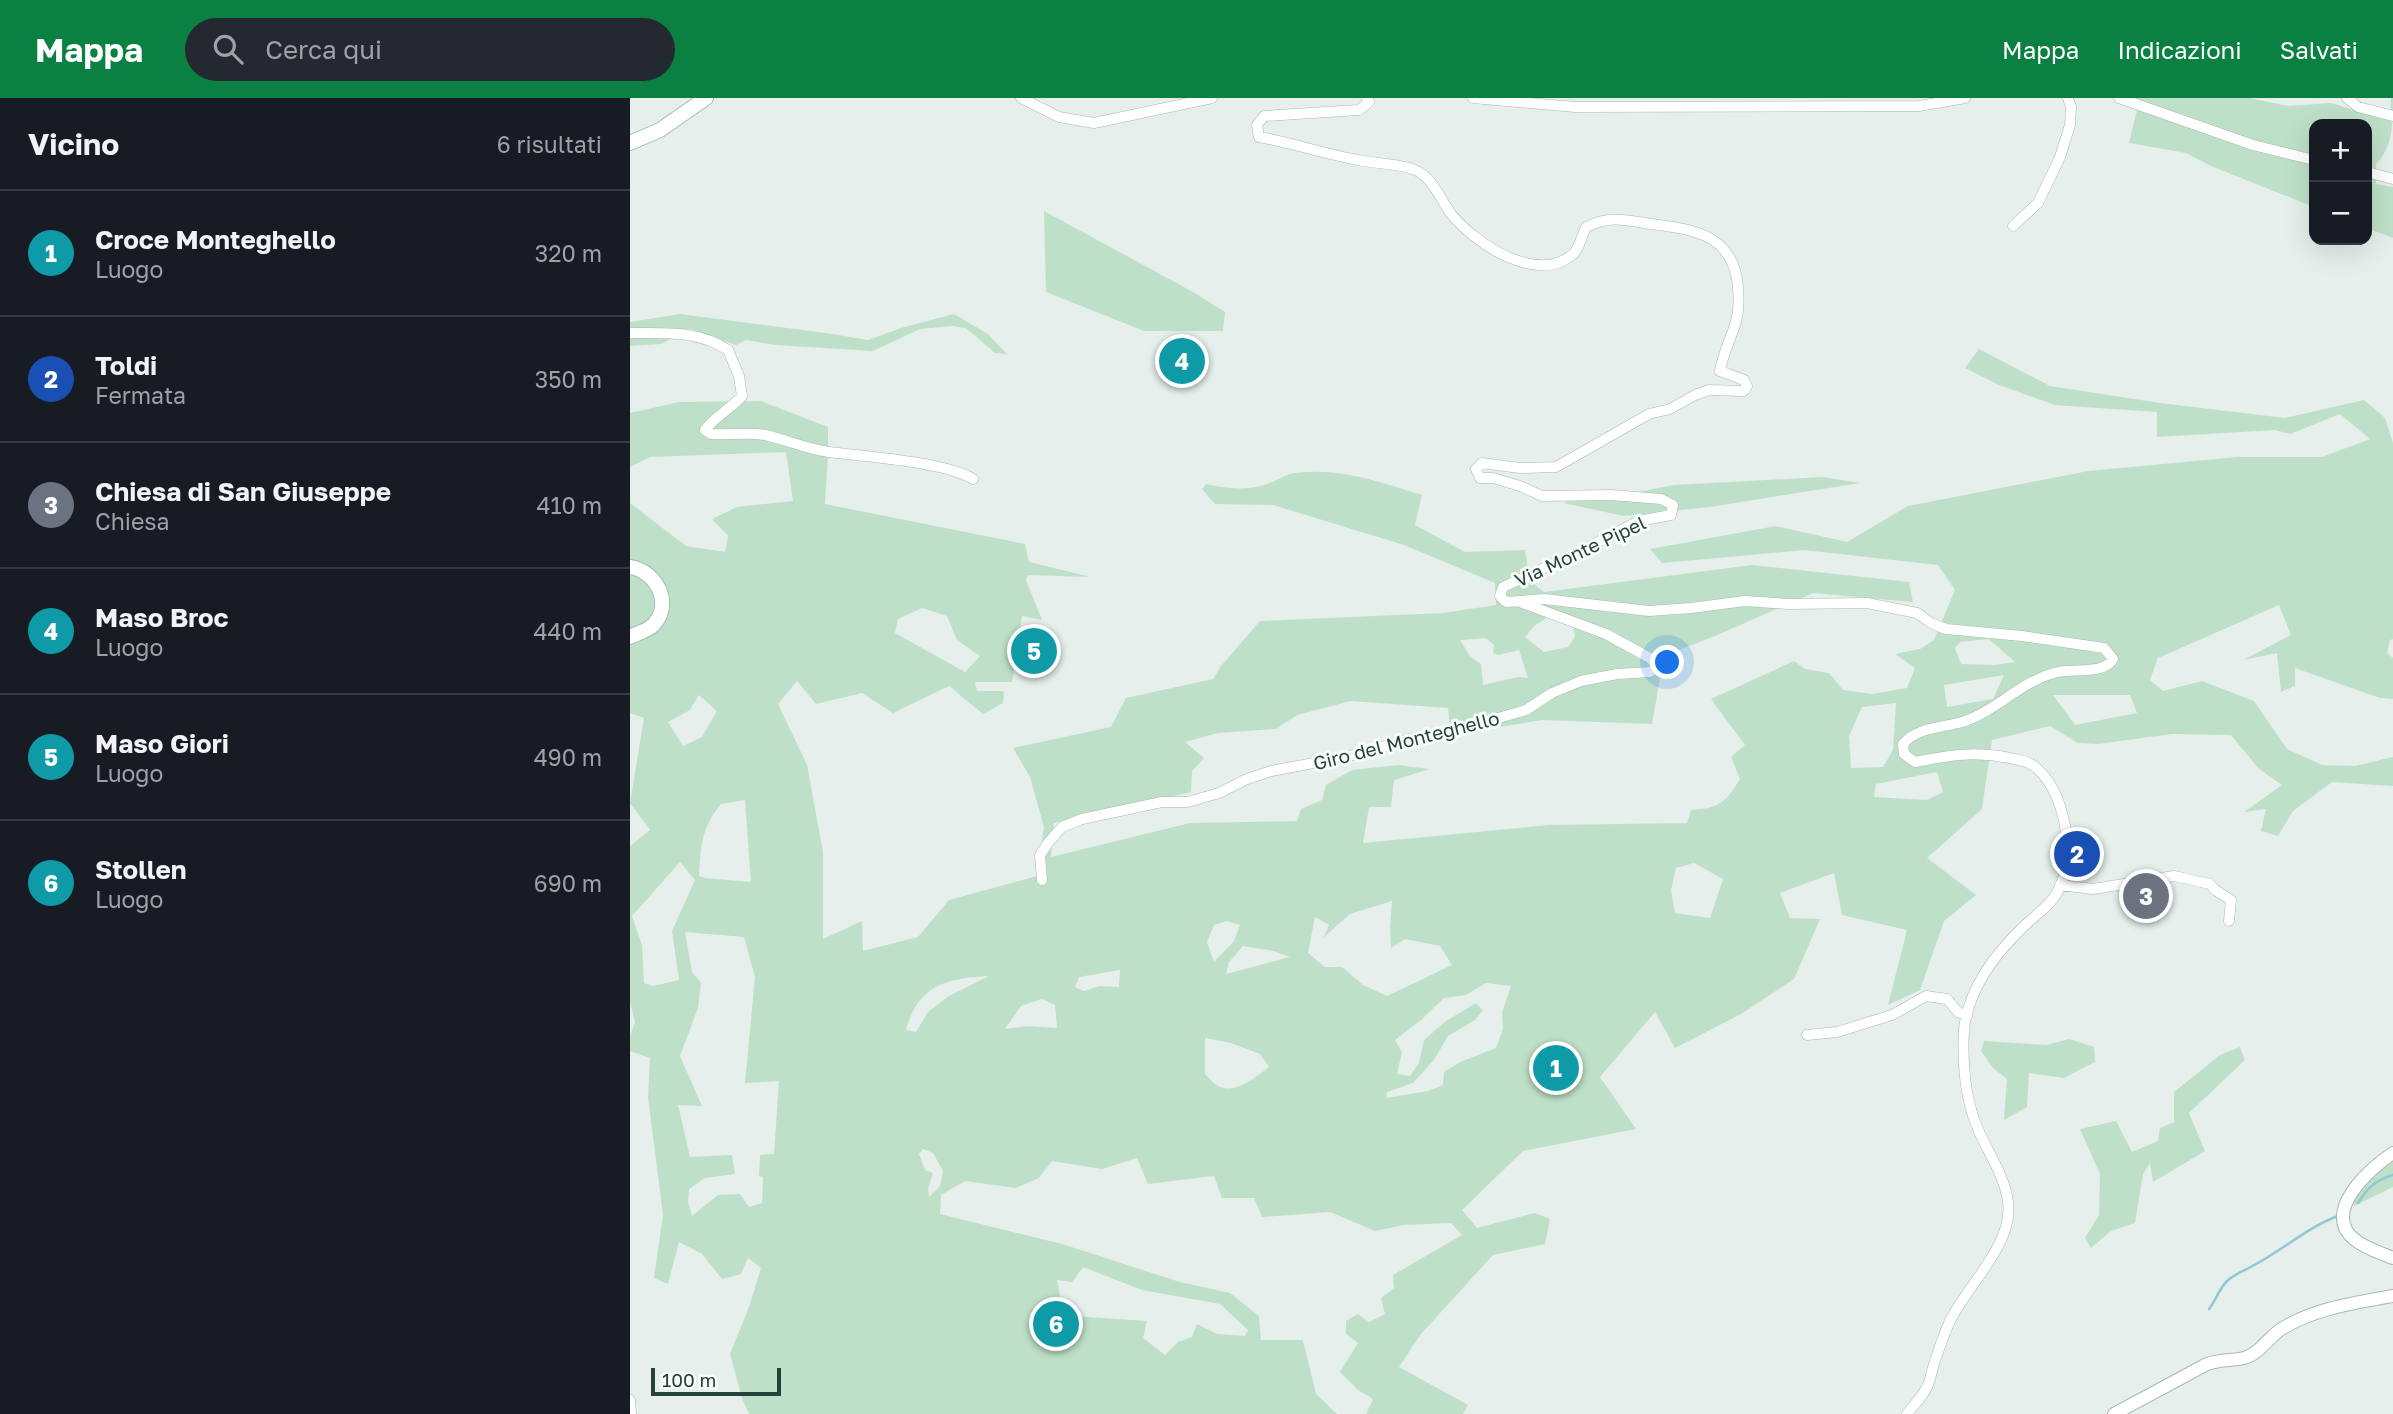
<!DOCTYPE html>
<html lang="it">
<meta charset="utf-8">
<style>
:root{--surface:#171b24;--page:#242831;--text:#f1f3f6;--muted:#9ea1a6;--line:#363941;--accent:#0b8043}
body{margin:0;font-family:"Golos Text",sans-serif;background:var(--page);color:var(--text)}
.controls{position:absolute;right:21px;top:21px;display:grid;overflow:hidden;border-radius:14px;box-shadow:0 7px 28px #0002}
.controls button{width:63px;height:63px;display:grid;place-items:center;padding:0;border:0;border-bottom:2px solid var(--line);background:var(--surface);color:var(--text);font:35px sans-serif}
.scale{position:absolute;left:21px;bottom:18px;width:130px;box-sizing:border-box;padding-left:7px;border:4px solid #24423a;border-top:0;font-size:19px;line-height:24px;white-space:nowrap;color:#24423a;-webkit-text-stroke:5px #f7fbf9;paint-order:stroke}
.you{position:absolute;left:1038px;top:565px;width:24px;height:24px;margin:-18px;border:5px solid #fff;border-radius:50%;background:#1a73e8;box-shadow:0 0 0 10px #1a73e833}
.badge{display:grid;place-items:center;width:46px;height:46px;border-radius:50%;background:var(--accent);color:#fff;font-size:23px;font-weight:700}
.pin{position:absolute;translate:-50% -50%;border:4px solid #fff;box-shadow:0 2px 7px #0006}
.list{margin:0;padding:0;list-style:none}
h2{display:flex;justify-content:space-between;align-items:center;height:91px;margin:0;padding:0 28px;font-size:30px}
h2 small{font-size:23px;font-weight:400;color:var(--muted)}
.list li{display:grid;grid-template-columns:46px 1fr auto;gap:21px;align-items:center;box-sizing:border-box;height:126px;padding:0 28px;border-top:2px solid var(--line)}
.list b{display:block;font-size:26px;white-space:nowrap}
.list p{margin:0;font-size:23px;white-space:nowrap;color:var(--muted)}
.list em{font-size:23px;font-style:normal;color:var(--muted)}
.icon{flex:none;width:38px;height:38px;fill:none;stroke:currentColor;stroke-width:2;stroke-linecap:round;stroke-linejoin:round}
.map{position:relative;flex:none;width:1763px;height:1316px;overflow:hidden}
header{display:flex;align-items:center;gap:42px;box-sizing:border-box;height:98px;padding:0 35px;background:var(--accent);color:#fff}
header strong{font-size:33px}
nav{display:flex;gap:38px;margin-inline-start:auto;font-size:24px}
.search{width:490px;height:63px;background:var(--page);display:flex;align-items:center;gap:18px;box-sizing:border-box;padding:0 24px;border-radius:38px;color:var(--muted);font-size:26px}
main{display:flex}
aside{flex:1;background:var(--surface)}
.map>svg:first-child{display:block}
.green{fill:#bfe0c8;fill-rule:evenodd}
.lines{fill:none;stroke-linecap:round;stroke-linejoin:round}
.stream{stroke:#8ec9d4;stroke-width:2.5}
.minor-casing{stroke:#a8b8b2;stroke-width:11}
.tertiary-casing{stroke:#a8b8b2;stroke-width:14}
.secondary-casing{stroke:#a4bbb3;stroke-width:16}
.minor{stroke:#fff;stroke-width:10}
.tertiary{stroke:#fff;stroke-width:12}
.secondary{stroke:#fff;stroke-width:14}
.labels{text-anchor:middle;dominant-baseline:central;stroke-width:6;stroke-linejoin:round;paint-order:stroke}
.street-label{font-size:19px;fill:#24423a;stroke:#f7fbf9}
</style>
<header>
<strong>Mappa</strong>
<div class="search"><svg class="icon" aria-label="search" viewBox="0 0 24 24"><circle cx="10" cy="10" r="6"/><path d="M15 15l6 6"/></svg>Cerca qui</div>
<nav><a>Mappa</a><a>Indicazioni</a><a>Salvati</a></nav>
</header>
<main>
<aside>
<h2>Vicino<small>6 risultati</small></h2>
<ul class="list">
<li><span class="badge" style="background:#0f9aa8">1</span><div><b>Croce Monteghello</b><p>Luogo</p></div><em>320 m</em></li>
<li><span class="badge" style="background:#1a4fb4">2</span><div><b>Toldi</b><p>Fermata</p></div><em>350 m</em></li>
<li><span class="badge" style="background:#6b7280">3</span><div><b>Chiesa di San Giuseppe</b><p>Chiesa</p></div><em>410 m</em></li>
<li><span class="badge" style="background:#0f9aa8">4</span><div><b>Maso Broc</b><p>Luogo</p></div><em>440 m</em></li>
<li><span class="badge" style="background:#0f9aa8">5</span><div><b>Maso Giori</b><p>Luogo</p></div><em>490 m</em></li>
<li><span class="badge" style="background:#0f9aa8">6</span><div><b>Stollen</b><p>Luogo</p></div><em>690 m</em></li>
</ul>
</aside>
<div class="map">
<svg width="1763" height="1316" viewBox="0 0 1763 1316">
<rect width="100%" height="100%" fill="#e6efeb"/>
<path class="green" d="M1497 0H1619L1658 8 1701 5 1760 23 1761 0H1763C1763 25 1763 49 1746 66V86L1763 89V140L1737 130V26H1684V109L1581 68 1556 55 1499 45 1509 4Z
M414 113 563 194 595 214 593 233H514L416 194Z
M50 216 196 235 238 242 271 230 324 216 358 236 377 256 365 255 336 230 322 228 290 231 243 253 145 247 116 242 106 247 60 231 31 246 0 248V224Z
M1349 251 1420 288 1530 305 1655 320 1734 302 1755 320 1763 345V541L1760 542 1757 555 1763 560V601L1750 600 1665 570V588L1651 594 1647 555 1613 562 1661 537 1649 507 1528 560 1520 582 1533 593 1572 583 1624 603 1657 651 1692 667 1725 668 1763 659V688L1702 684 1663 713 1648 738 1631 733 1636 711 1614 714 1652 687 1629 671 1601 637 1542 636 1468 646 1448 645 1420 628 1362 642 1352 711 1297 760 1346 797 1314 823 1290 892 1258 907 1277 832 1212 817 1204 775 1150 795 1160 820 1190 821 1164 881 1111 916 1045 950 1025 914 970 979 1006 1031 893 1053 832 1112 847 1130 905 1115 920 1121 915 1146 863 1157 791 1236 769 1269 838 1307 833 1316H736L743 1301 728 1292 710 1274 728 1245 716 1236V1223L728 1216 739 1224 755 1216 751 1200 764 1190 763 1177 832 1137 821 1125 774 1127 745 1133 700 1114 632 1119 624 1100H592L584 1078 518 1086 507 1060 472 1071 422 1063 409 1080 386 1090 335 1083 311 1097 310 1116 432 1146 550 1184 600 1195 629 1218 631 1242H673L686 1296 707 1316H119L112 1300 100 1256 119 1209 131 1170 118 1160 111 1176 92 1181 72 1156 49 1144 38 1186 24 1180 33 1117 18 999 20 960 0 953V939L5 924 0 904V748L20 732 0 705 14 620 0 615V405L56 448 95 454 98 438 82 421 107 409 163 403 156 354 20 359 0 369V315L49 304 131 303 198 329V357L195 406 395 446 399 464 461 479 398 477 396 482 412 522 392 518 382 584H345L347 593H374L373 605 353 616 319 588 263 615 232 595 186 606 167 583 148 606 177 667 193 754V841L232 823 233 853 288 839 319 802 407 778 414 729 400 679 383 650 481 629 496 600 583 581 591 568 630 523 814 515 866 507 865 485 774 447 643 407 585 406 572 391 576 386C598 391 619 393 640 385 648 382 657 376 665 375 709 369 751 384 792 397L785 427 835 454 895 452 900 483 914 494 1122 467 1279 484 1283 504 1183 495 1085 538 1034 558 1022 626 912 622 821 637 818 610 721 603 667 617 646 631 588 635 555 644 574 660 562 673 561 694 424 725 421 759 560 725 667 723 671 711 692 702 696 687 722 672 768 667 800 671 764 682 761 709H739L733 745 920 727 1057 725 1061 712C1090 710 1095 705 1110 681L1101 659 1115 647 1081 601 1164 563 1175 571 1199 575 1213 592 1242 596 1277 590 1285 570 1265 556 1290 551 1304 542 1325 492 1308 467 1174 452 1032 465 1020 451 1146 428 1217 444 1278 408 1458 373 1608 359H1692L1740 341 1710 316 1660 336 1645 332 1527 339V314L1425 307 1369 287 1335 270ZM292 510 317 518 327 542 350 558 335 574 265 535 268 521ZM918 519 943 529 945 539 938 549 914 554 895 539 904 528ZM856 540 864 547 863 555 868 557 889 552 898 580 888 579 853 587 851 566 840 558 830 542ZM1359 541 1385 564 1365 567 1331 566 1325 550 1330 544ZM1374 577 1363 601 1317 609 1314 587ZM69 597 87 613 72 639 53 648 38 624 60 612ZM1423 597H1500L1507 615 1445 627ZM1266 605 1263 652 1253 669 1221 670 1219 638 1232 609ZM1307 674 1313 694 1297 702 1244 699 1246 686ZM115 702 121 784 75 780 69 778C71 748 71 730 91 706ZM50 764 65 782 42 833 49 882 23 888 14 885 12 847 2 818ZM1064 765 1093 781 1080 820 1045 815 1041 792 1046 770ZM762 803 760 829 761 850 775 841 810 848 822 867 757 898 733 887 712 869H695L678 855 685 819 699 827 693 840 720 816ZM597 823 610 827 604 843 584 864 577 844 584 827ZM55 834 114 839 125 879 115 985 149 983 144 1056 130 1057 129 1078 133 1079 132 1105 119 1109 110 1096 88 1097 62 1118 58 1104 59 1091 75 1080 105 1076 102 1057 60 1059 48 1007 72 1008 50 958 68 910 71 885 62 874ZM613 848 644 853 660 859 596 876 599 864ZM490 872 489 889 469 888 454 893 445 889 449 879ZM359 878 319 898 298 914 286 934 276 932C288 887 317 880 359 878ZM856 885 881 888 872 915 873 931 866 950 830 964 814 974 813 987 798 993 756 1000 757 994 783 985 804 962 818 938 845 922 853 912 846 905 816 923 794 942 789 965 780 978 767 976 772 954 765 942 792 921 814 900 836 897ZM412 901 425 907 427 930 398 928 375 931 391 908ZM575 940 601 945 630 956 639 969C626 979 605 997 588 988 584 986 579 980 575 976ZM293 1051 303 1055 313 1073 310 1088 299 1099 298 1090 303 1075 295 1072 289 1056ZM453 1169 512 1192 590 1206 618 1232 615 1238 587 1236 567 1226 562 1239 548 1244 535 1257 513 1240 517 1223 443 1218 432 1208 427 1182 442 1184Z
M1193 379 1230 385 1080 409 994 418 933 405 953 399 978 400 1044 387Z
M1439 941 1464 949 1465 964 1434 980 1399 975 1397 1009 1374 1022 1377 981 1363 970 1351 953 1354 943 1417 947Z
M1610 949 1615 962 1559 1015 1575 1053 1523 1084 1520 1065 1513 1076 1505 1125 1481 1133 1461 1150 1455 1140 1469 1117 1470 1076 1450 1031 1486 1023 1502 1054 1528 1043 1530 1030 1544 1024V994L1590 957Z
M1763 1064V1089L1724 1108 1722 1102 1737 1080Z"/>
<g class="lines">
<path class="stream" d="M1728 1105C1737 1090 1746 1082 1763 1077
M1579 1211C1586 1202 1589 1191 1597 1183 1606 1175 1616 1172 1626 1166 1654 1151 1678 1129 1708 1118"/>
<defs>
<path id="minor" d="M391 0 429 19 464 25 582 0
M737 0 739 4 729 12 634 18 627 27 629 39C662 45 695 56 728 62 746 66 769 65 785 72 804 80 810 102 822 117 846 146 906 186 942 157 949 152 952 137 956 129 985 115 999 124 1029 127 1071 132 1104 141 1108 189 1109 201 1109 215 1105 227 1100 242 1093 256 1090 273L1114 282 1117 288 1114 293 1079 292 1065 297 1040 311 1019 316 926 369 890 370 852 365 846 371 850 380H863L890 388 912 398 981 397 1031 401 1043 407 1041 417 1009 423 951 453 873 489 870 498 876 504 914 501 1019 513 1061 510 1115 503 1159 506 1237 505 1287 515 1301 525 1316 531 1392 538 1474 550 1483 561C1473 577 1445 570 1428 574 1392 582 1367 613 1332 624 1311 630 1288 629 1273 646L1274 656 1285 664C1320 657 1345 653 1380 660 1388 662 1398 663 1404 668 1423 683 1431 706 1435 728 1439 750 1438 775 1427 795 1419 809 1404 818 1393 829 1365 856 1338 892 1334 932 1332 964 1335 1002 1348 1031 1358 1055 1375 1078 1378 1104 1384 1145 1338 1187 1321 1221 1314 1235 1309 1251 1304 1266 1301 1274 1301 1283 1296 1291 1291 1300 1283 1308 1277 1316
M843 0 945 9 1289 8 1335 0
M1489 0 1623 47 1684 62
M1717 0 1728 9 1763 18
M1737 74 1763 81
M1383 128 1408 105 1430 59 1440 27 1441 9 1438 0
M0 235C34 235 68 232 98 252L109 278 112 298C100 311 85 319 75 332L81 336C98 337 118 334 135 337 157 342 177 351 199 354 232 358 316 364 343 381
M412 782 410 757 418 745 432 729 452 721 532 704H558L589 695 617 681 641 673 716 659 783 640 812 636 896 612 922 595 951 583 987 576 1020 574 1027 569 1020 560 976 536 890 504
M1430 787 1463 791 1544 778 1580 786 1585 792 1601 802 1599 823
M1177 937 1207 934 1262 917 1296 898 1317 901 1328 914 1337 918
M0 1302 1 1316"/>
<path id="tertiary" d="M1763 1055C1740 1070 1691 1114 1724 1141 1734 1150 1751 1155 1763 1160
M1484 1316 1577 1266C1591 1261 1601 1263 1614 1260 1630 1256 1639 1238 1653 1230 1686 1210 1725 1205 1763 1198"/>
<path id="secondary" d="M0 45 30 32 76 0
M0 469C27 473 45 508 21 529 15 533 6 536 0 539"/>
</defs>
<use href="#minor" class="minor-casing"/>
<use href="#tertiary" class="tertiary-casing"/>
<use href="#secondary" class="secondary-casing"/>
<use href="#minor" class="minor"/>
<use href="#tertiary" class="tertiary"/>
<use href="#secondary" class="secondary"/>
</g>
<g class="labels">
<g class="street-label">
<text transform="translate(950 453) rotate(-25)">Via Monte Pipel</text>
<text transform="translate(776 642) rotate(-14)">Giro del Monteghello</text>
</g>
</g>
</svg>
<div class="controls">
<button>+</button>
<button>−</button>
</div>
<div class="scale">100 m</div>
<div class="you"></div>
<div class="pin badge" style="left:926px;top:970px;background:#0f9aa8">1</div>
<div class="pin badge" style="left:1447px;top:756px;background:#1a4fb4">2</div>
<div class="pin badge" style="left:1516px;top:798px;background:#6b7280">3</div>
<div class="pin badge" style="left:552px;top:263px;background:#0f9aa8">4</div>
<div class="pin badge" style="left:404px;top:553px;background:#0f9aa8">5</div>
<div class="pin badge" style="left:426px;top:1226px;background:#0f9aa8">6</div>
</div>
</main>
